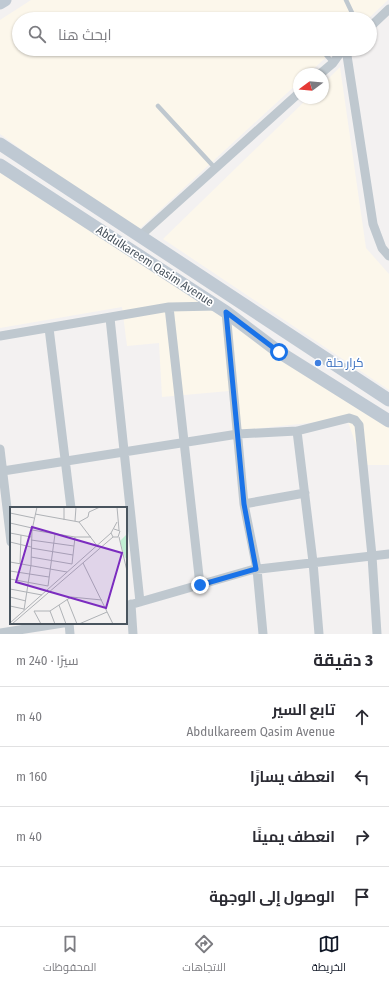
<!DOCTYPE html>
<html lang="ar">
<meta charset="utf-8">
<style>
:root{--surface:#fff;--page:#f7f7f7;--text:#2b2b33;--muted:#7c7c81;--line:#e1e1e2;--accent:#111827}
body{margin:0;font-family:"Fira Sans Condensed",Cairo,sans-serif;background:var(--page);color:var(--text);direction:rtl}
.compass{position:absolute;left:293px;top:68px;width:36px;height:36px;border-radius:50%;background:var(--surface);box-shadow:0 1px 3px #0004;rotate:254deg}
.stop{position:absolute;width:12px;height:12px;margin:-9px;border:3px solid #1a73e8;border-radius:50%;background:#fff}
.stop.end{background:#1a73e8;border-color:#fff;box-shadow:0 1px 4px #0008}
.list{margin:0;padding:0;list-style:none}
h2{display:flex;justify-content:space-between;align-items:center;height:52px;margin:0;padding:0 16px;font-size:17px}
h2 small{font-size:13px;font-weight:400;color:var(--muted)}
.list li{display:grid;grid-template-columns:26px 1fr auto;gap:12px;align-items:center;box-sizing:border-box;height:60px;padding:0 16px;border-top:1px solid var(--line)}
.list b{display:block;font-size:15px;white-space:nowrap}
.list p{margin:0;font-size:13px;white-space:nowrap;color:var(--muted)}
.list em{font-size:13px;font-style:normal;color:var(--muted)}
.icon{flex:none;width:22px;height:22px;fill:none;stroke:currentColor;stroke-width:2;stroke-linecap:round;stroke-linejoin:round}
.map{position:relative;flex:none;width:389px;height:634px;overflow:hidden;direction:ltr}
.search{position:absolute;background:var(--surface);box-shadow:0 1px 3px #0004;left:12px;right:12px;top:12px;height:44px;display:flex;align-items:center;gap:10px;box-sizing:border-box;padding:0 14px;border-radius:22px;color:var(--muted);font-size:15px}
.sheet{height:292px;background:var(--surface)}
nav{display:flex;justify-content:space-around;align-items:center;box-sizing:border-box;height:56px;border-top:1px solid var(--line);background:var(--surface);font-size:11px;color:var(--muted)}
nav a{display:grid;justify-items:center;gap:2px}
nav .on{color:var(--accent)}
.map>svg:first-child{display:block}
.commercial{fill:#fcf7eb}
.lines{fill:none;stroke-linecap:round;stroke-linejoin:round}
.service{stroke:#bfc8cf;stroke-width:4.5}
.minor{stroke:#bfc8cf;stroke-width:9}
.secondary{stroke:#bfc9d3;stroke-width:13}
.route{stroke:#1a73e8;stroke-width:5}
.shop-dot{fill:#3f7fe0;stroke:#fff;stroke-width:1.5}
.labels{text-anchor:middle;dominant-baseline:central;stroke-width:3.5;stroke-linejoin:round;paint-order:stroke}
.street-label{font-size:12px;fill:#49545e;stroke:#fff}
.shop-label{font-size:12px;fill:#366cbe;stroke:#fff;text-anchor:start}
.inset-road{fill:none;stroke:#afb2b6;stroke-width:1}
.view{fill:#7b2cbf;fill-opacity:0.15;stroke:#7b2cbf;stroke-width:2}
.inset-edge{fill:none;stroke:#49545e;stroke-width:2}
</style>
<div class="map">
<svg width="389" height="634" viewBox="0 0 389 634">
<rect width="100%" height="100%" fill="#f3f1f1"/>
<path class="commercial" d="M31 0H388L368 19H19V49H335L308 74H299V82L136 232 0 134V20Z
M340 67 366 248 389 274V390L163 239 308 98H323V84Z
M0 171 389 425V465H363L347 419 242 430 229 391 162 397 159 343 127 346 122 307 0 328Z"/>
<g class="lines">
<path class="service" d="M346 0 355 19
M294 15 298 19
M321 49 333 63
M158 106 215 168"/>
<path class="minor" d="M370 27 389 9
M346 49 373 224 382 248 389 256
M320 74 333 63 343 49
M140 236 299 93
M169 307 200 585
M226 312 244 504 257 569 263 634
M110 318 140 602
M49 328 71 508
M0 336 169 307 217 306
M297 431 313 562 319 634
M0 449 11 542
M3 471 238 434 297 431 349 418 355 420 359 425 372 556 377 634
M244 504 305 493
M131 604 133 634
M126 606 251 570 389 554
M69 623 70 634
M0 633 63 623"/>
<path class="secondary" d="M0 3 5 0
M0 144 389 400
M0 165 226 312 279 352 389 421"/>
</g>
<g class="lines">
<path class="route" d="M200 585 256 569 244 504 226 312 279 352"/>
</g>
<circle class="shop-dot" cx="318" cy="363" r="4"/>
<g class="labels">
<g class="street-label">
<text transform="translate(155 266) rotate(33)">Abdulkareem Qasim Avenue</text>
</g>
<g class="shop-label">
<text x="326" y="363">كرار حلة</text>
</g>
</g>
<g transform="translate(10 507)">
<rect width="117" height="117" fill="#f3f1f1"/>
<path d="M117 27V50L115 51 110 34Z" fill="#c1eed3"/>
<path class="inset-road" d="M54 0V13M107 0 109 23M0 6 24 11M25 7 69 15 88 40M65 14 66 0M69 15 78 10 79 5 90 0M0 16 22 21M104 22 110 24 108 30H103L101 26 107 15M22 23 65 30H81M0 26 21 30M109 30 117 64M21 33 64 39M0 35 21 40M21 41 63 48M21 50 62 57M0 55 57 65M73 56 103 117M10 57 11 28M62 57 65 30M0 64 39 70M0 72 38 79 45 27M0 82 32 88M0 90 16 94M57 92 67 117M49 98 56 117M0 99 14 102M14 103 21 58 22 23 27 0M24 104H40L61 90 92 93M24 104 31 117M40 104 45 117M0 116 101 26M2 117 103 30M69 117 97 105"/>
<path class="view" d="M22 20 112 46 96 101 6 75Z"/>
<rect width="117" height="117" class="inset-edge"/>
</g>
</svg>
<svg class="compass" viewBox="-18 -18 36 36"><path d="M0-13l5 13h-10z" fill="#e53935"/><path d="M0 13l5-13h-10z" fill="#7c7c81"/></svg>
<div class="stop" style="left:279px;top:352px"></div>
<div class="stop end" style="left:200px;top:585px"></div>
<div class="search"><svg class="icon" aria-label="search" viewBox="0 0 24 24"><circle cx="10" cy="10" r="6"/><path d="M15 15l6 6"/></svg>ابحث هنا</div>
</div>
<section class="sheet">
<h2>3 دقيقة<small>سيرًا · 240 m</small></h2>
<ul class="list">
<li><svg class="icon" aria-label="ahead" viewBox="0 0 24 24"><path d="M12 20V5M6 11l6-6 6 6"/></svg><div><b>تابع السير</b><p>Abdulkareem Qasim Avenue</p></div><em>40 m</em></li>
<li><svg class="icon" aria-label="left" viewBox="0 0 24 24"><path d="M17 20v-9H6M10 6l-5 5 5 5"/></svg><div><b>انعطف يسارًا</b></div><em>160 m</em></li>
<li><svg class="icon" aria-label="right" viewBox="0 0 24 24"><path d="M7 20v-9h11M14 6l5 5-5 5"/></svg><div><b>انعطف يمينًا</b></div><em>40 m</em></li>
<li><svg class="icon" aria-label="arrive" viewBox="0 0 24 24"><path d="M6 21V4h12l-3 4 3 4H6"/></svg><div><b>الوصول إلى الوجهة</b></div></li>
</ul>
</section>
<nav>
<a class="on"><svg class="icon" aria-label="map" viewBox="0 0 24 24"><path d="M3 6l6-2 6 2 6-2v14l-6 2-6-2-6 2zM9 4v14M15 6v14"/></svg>الخريطة</a>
<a><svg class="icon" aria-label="directions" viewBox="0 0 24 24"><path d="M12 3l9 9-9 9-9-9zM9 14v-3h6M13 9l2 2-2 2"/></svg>الاتجاهات</a>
<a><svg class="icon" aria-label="saved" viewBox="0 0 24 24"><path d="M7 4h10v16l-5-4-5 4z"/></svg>المحفوظات</a>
</nav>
